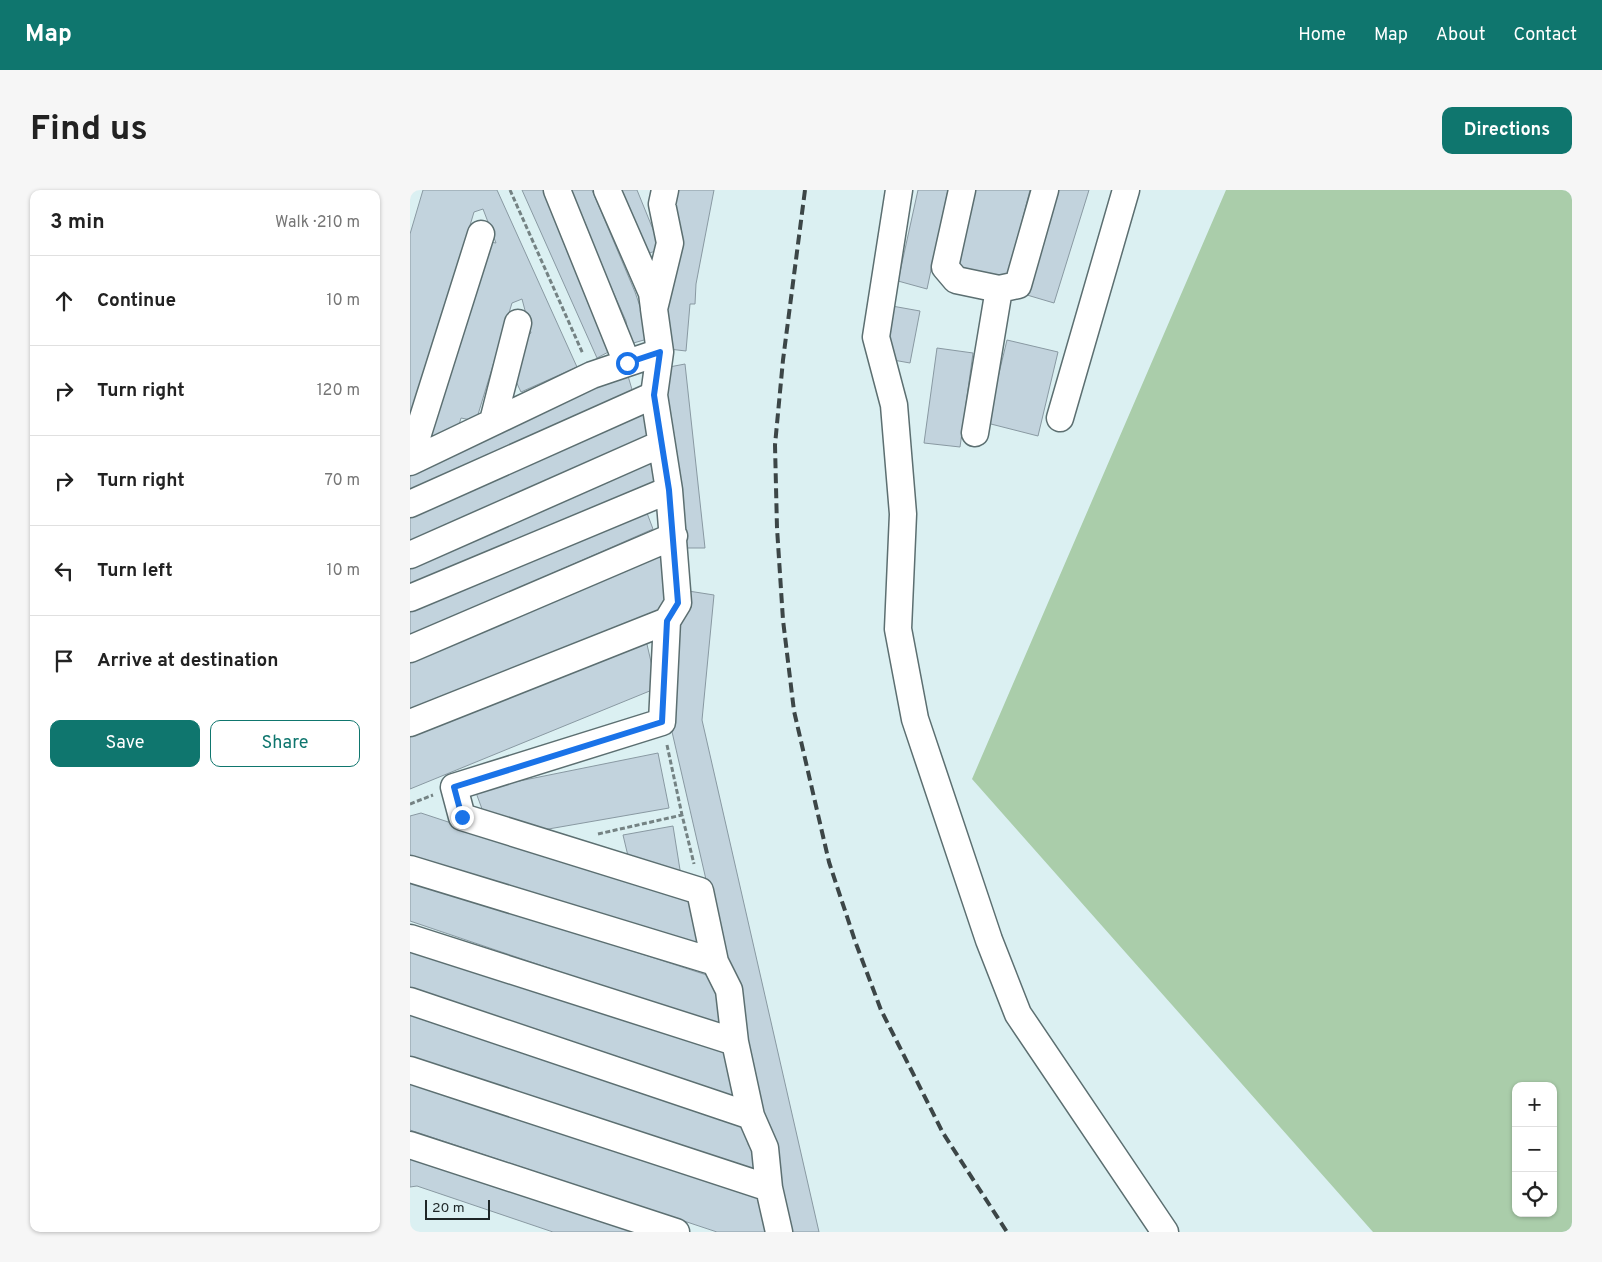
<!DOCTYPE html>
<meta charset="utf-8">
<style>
:root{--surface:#fff;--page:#f6f6f6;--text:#222;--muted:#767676;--line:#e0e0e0;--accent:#0f766e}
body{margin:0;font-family:Overpass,sans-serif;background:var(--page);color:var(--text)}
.controls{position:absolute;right:15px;bottom:15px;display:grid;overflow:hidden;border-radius:10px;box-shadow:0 1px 4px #0004}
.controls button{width:45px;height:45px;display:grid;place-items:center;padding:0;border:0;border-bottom:1px solid var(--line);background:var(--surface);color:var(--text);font:25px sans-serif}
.scale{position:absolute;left:15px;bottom:12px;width:65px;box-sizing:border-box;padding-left:5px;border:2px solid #1e2627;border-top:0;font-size:14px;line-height:18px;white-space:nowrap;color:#1e2627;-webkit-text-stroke:4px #dbf0f2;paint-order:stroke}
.stop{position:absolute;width:15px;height:15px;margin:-11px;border:4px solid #1a73e8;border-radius:50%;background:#fff}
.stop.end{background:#1a73e8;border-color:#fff;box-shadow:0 1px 5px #0008}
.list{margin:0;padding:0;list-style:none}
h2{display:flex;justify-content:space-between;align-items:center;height:65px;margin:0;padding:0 20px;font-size:21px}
h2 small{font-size:16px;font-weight:400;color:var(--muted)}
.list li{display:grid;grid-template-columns:32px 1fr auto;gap:15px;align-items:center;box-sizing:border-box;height:90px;padding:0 20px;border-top:1px solid var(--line)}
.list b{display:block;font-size:19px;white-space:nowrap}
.list em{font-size:16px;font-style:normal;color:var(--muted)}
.actions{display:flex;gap:10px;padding:15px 20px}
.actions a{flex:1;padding:11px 0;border:1px solid var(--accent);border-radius:10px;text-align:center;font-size:18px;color:var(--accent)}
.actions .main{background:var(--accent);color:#fff}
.icon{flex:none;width:28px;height:28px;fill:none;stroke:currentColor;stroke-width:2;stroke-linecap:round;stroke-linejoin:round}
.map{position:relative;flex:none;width:1162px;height:1042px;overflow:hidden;border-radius:10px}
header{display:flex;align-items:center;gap:30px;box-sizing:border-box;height:70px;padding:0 25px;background:var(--accent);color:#fff}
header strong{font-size:24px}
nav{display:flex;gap:28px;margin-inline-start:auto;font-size:18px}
.intro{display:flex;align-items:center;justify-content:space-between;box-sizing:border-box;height:120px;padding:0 30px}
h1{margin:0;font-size:35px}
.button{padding:12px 22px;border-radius:10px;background:var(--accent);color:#fff;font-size:18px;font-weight:700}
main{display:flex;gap:30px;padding:0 30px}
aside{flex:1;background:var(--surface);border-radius:10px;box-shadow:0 1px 4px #0004}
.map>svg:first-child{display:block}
.green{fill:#aacdaa;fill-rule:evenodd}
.building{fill:#c2d3dd;stroke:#8999a2}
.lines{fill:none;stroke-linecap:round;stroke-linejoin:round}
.minor-casing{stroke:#5c6f71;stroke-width:29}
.path{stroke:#748283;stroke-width:3;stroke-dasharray:5 2.5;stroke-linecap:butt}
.minor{stroke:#fff;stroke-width:26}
.rail{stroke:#3c4647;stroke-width:4;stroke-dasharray:10 5;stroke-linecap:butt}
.route{stroke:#1a73e8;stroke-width:6}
</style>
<header>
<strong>Map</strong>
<nav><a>Home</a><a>Map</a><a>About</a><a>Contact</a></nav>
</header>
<div class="intro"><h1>Find us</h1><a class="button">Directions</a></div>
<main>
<aside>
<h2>3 min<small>Walk · 210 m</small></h2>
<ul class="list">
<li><svg class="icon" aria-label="ahead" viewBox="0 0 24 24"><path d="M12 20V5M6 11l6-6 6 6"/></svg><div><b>Continue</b></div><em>10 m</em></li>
<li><svg class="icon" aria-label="right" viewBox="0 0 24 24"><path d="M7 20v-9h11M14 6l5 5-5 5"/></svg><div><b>Turn right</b></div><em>120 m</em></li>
<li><svg class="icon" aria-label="right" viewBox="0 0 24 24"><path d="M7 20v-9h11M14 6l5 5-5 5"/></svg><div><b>Turn right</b></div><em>70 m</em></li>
<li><svg class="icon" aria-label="left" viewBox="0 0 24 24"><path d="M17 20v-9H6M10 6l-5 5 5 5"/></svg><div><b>Turn left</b></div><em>10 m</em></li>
<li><svg class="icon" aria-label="arrive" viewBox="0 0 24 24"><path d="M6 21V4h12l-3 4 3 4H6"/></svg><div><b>Arrive at destination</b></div></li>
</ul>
<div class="actions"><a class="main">Save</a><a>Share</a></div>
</aside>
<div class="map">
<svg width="1162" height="1042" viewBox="0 0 1162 1042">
<rect width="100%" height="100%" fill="#dbf0f2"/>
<path class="green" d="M816 0H1162V1042H963L562 589ZM1106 896H1143V1023H1106Z"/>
<path class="building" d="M13 0H87L167 177 111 202 101 181 110 150 121 143 112 109 102 113 66 231 51 228 45 249 13 252 74 51 86 53 73 19 64 22 0 237V44Z
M112 0H138L204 159 187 168Z
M158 0H182L225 102 241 148 220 154 216 131Z
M203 0H227L251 59 231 66Z
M268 0H304L286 94 285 114H280L276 161 259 159 255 120 264 18Z
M508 0H538L517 99 488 91Z
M565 0H620L597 89 543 79Z
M647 0H679L644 113 617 105Z
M482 116 510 121 500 173 472 168Z
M597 150 648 162 628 246 577 233Z
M527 158 563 163 550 257 514 253Z
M275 174 295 358H277L254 178Z
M216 179 223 203 0 308V277Z
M230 217 241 244 0 354V324Z
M239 267 245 292 0 400V374Z
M234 315 243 339 0 446V417Z
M250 363 265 413 0 523V469Z
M272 400 304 405 292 530 409 1042H377L260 533Z
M236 450 247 498 0 599V544Z
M248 563 259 618 127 641 75 627 65 600Z
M11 623 287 714 281 726 299 733 286 760 0 667V626Z
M263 636 271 686 218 666 213 645Z
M0 689 306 788 313 837 0 731Z
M0 752 326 865 327 912 0 799Z
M0 820 346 939 338 955 353 964 348 984 0 869Z
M0 888 352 1008 362 1042H307L0 940Z
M0 968 237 1042H143L7 996 0 997Z"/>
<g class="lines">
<defs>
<path id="minor" d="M147 0 217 173
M197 0 242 103 244 118
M255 0 252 14 260 53 244 119 250 162 244 205 259 300 268 413 257 431 252 532 44 597 52 627 290 701 305 772 319 800 325 852 341 926 355 958 359 998 369 1042
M489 0 466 147 484 215 493 324 488 439 505 529 579 750 608 824 755 1042
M552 0 535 77 546 90 589 99 608 95 635 0
M650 228 716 0
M83 231 108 133
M565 243 589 99
M0 269 71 44
M0 272 182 185 250 162
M0 314 244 205
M0 365 251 254
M0 408 259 300
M0 459 264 346
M0 533 257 431
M0 679 305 772
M0 748 325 852
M0 811 341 926
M0 880 359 998
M0 955 266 1042"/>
</defs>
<use href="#minor" class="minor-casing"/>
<path class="path" d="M100 0 173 164
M257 555 272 625
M0 614 23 605
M188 644 272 625 284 674"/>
<use href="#minor" class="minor"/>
<path class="rail" d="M395 0 373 170 365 255 367 338 373 430 384 521 419 672 445 751 471 820 533 943 597 1042"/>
</g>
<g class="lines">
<path class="route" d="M52 627 44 597 252 532 257 431 268 413 259 300 244 205 250 162 217 173"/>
</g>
</svg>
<div class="controls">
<button>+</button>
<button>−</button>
<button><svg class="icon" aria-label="locate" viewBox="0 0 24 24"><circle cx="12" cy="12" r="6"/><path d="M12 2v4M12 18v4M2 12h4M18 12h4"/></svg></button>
</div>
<div class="scale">20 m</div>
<div class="stop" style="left:217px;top:173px"></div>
<div class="stop end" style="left:52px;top:627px"></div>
</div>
</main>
